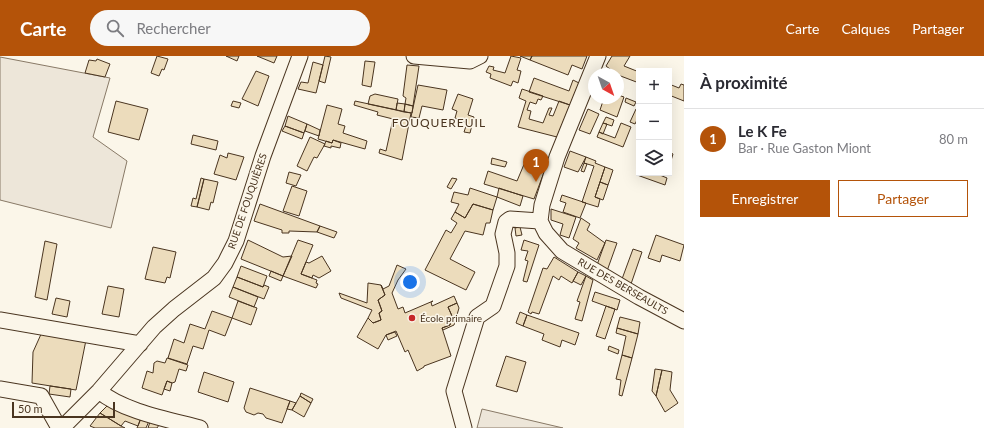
<!DOCTYPE html>
<html lang="fr">
<meta charset="utf-8">
<style>
:root{--surface:#fff;--page:#f7f7f7;--text:#2b2b33;--muted:#7c7c81;--line:#e1e1e2;--accent:#b45309}
body{margin:0;font-family:Lato,sans-serif;background:var(--page);color:var(--text)}
.controls{position:absolute;right:12px;top:12px;display:grid;overflow:hidden;border-radius:0px;box-shadow:0 4px 16px #0002}
.controls button{width:36px;height:36px;display:grid;place-items:center;padding:0;border:0;border-bottom:1px solid var(--line);background:var(--surface);color:var(--text);font:20px sans-serif}
.compass{position:absolute;left:588px;top:12px;width:36px;height:36px;border-radius:50%;background:var(--surface);box-shadow:0 4px 16px #0002;rotate:140deg}
.scale{position:absolute;left:12px;bottom:10px;width:103px;box-sizing:border-box;padding-left:4px;border:2px solid #4a3520;border-top:0;font-size:11px;line-height:14px;white-space:nowrap;color:#4a3520;-webkit-text-stroke:3px #fbf6e9;paint-order:stroke}
.you{position:absolute;left:410px;top:226px;width:14px;height:14px;margin:-10px;border:3px solid #fff;border-radius:50%;background:#1a73e8;box-shadow:0 0 0 6px #1a73e833}
.badge{display:grid;place-items:center;width:26px;height:26px;border-radius:50%;background:var(--accent);color:#fff;font-size:13px;font-weight:700}
.pin{position:absolute;translate:-50% -33px;filter:drop-shadow(0 1px 2px #0008)}
.pin::after{content:'';position:absolute;top:21px;width:14px;height:12px;background:inherit;clip-path:polygon(0 0,100% 0,50% 100%)}
.list{margin:0;padding:0;list-style:none}
h2{display:flex;justify-content:space-between;align-items:center;height:52px;margin:0;padding:0 16px;font-size:17px}
h2 small{font-size:13px;font-weight:400;color:var(--muted)}
.list li{display:grid;grid-template-columns:26px 1fr auto;gap:12px;align-items:center;box-sizing:border-box;height:60px;padding:0 16px;border-top:1px solid var(--line)}
.list b{display:block;font-size:15px;white-space:nowrap}
.list p{margin:0;font-size:13px;white-space:nowrap;color:var(--muted)}
.list em{font-size:13px;font-style:normal;color:var(--muted)}
.actions{display:flex;gap:8px;padding:12px 16px}
.actions a{flex:1;padding:9px 0;border:1px solid var(--accent);border-radius:0px;text-align:center;font-size:14px;color:var(--accent)}
.actions .main{background:var(--accent);color:#fff}
.icon{flex:none;width:22px;height:22px;fill:none;stroke:currentColor;stroke-width:2;stroke-linecap:round;stroke-linejoin:round}
.map{position:relative;flex:none;width:684px;height:372px;overflow:hidden}
header{display:flex;align-items:center;gap:24px;box-sizing:border-box;height:56px;padding:0 20px;background:var(--accent);color:#fff}
header strong{font-size:19px}
nav{display:flex;gap:22px;margin-inline-start:auto;font-size:14px}
.search{width:280px;height:36px;background:var(--page);display:flex;align-items:center;gap:10px;box-sizing:border-box;padding:0 14px;border-radius:22px;color:var(--muted);font-size:15px}
main{display:flex}
aside{flex:1;background:var(--surface)}
.map>svg:first-child{display:block}
.green{fill:#ede6d9;stroke:#887966}
.building{fill:#ecdcbc;stroke:#4a3520}
.lines{fill:none;stroke-linecap:round;stroke-linejoin:round}
.minor-casing{stroke:#4a3520;stroke-width:17}
.minor{stroke:#fbf6e9;stroke-width:15}
.poi-dot{fill:#c62828;stroke:#fbf6e9;stroke-width:1.5}
.labels{text-anchor:middle;dominant-baseline:central;stroke-width:3;stroke-linejoin:round;paint-order:stroke}
.street-label{font-size:10px;fill:#4a3520;stroke:#fbf6e9}
.poi-label{font-size:10px;fill:#4a3520;stroke:#fbf6e9;text-anchor:start}
.quarter-label{font-size:12px;letter-spacing:1px;fill:#4a3520;stroke:#fbf6e9}
</style>
<header>
<strong>Carte</strong>
<div class="search"><svg class="icon" aria-label="search" viewBox="0 0 24 24"><circle cx="10" cy="10" r="6"/><path d="M15 15l6 6"/></svg>Rechercher</div>
<nav><a>Carte</a><a>Calques</a><a>Partager</a></nav>
</header>
<main>
<div class="map">
<svg width="684" height="372" viewBox="0 0 684 372">
<rect width="100%" height="100%" fill="#fbf6e9"/>
<path class="green" d="M0 1 110 22 93 81 127 105 111 172 0 144Z
M482 353 563 372H477Z"/>
<path class="building" d="M157 0 168 3 164 14 162 13 159 20 151 17Z
M226 0H239L237 5Z
M257 0H277L274 7Z
M325 0 331 1 325 27 319 25Z
M511 0 521 2 517 14 521 15 518 27 513 25 511 30 490 22 491 18 486 16 489 10 494 11 493 14 505 17Z
M520 0H532L530 4Z
M532 0H587L582 13 572 9 568 19 530 4Z
M612 0H630L624 10 639 16V27L618 19 606 10Z
M97 3 110 8 105 21 85 17 89 4 96 5Z
M365 5 375 6 371 31 362 29Z
M313 6 323 9 316 37 298 33 301 26 308 27Z
M407 9 419 10 413 50 405 48 406 42 403 40Z
M256 15 269 20 258 50 242 43Z
M534 22 569 35 573 24 579 27 570 49 529 36Z
M669 28 679 32 681 28 684 29V45L669 39Z
M418 29 447 34 443 54 422 50 419 62 411 61Z
M522 33 543 40 541 44 538 43 536 48 530 46 527 54 531 55 529 63 543 67 549 52H552L549 59 553 60 559 45 570 49 557 81 518 71 526 45 519 42Z
M375 38 398 43 396 54 368 48 370 40Z
M458 38 473 43 468 59 474 61 470 77 464 76 467 67 455 62 457 55 452 53Z
M618 39 624 41 617 61 600 54 604 42H618Z
M626 42 636 46 634 50 625 46Z
M116 45 148 53 139 84 108 76Z
M233 45 241 47 239 52 231 50Z
M355 45 411 57 402 104 379 97 380 93 386 95 393 63 377 59 378 56 354 49Z
M397 47 405 48 404 56 396 54Z
M405 48 413 50 412 57 404 56Z
M327 49 342 53 338 68 345 70 343 77 367 85 365 93 333 84 332 87 318 83Z
M588 53 599 58 590 78 579 74Z
M636 53 639 54V60L635 68 630 66Z
M288 60 307 68 304 77 285 70Z
M606 61 614 64 612 70 603 67Z
M603 67 607 68 603 78 599 76Z
M621 67 631 71 623 91 597 81 599 76 615 82Z
M307 68 320 74 319 80 305 75Z
M285 70 304 77 302 83 282 75Z
M193 79 218 85 216 94 191 88Z
M310 81 325 88 317 102 314 101 307 115 297 110Z
M333 84 341 87 340 92 331 90V92L324 90 326 85 332 87Z
M570 95 586 101 578 116 564 111Z
M669 96 673 98 670 108H669Z
M228 97 244 101 236 124 214 118 220 99 227 102Z
M586 101 596 105 595 107 605 111 595 141 600 143 598 151 582 146 594 110 584 107Z
M492 102 507 106 505 111 491 108Z
M525 106 546 111 534 143 484 128 488 115 517 125Z
M584 107 587 108 584 116 581 115Z
M605 111 613 114 608 129 600 126Z
M639 114V117H655L667 122 665 129 637 119Z
M289 116 301 119 296 130 286 127Z
M201 122 204 123 197 151 191 150 193 142 196 143Z
M452 122 457 123 451 133 447 131Z
M204 123 218 126 213 147 211 146 209 154 197 151Z
M600 126 608 129 603 144 595 141Z
M292 130 307 135 299 160 283 155Z
M470 132 497 141 493 154 473 148 465 162 455 156 459 148 451 146 454 136 468 139Z
M499 132 523 140 520 150 497 141Z
M562 139 586 147 580 162 563 156 566 147 560 145Z
M260 148 320 170 317 176 289 175V177H282V174L254 165Z
M473 148 493 154 490 167H486L483 179 465 175 450 203 475 216 466 234 425 214 446 174 451 177 457 167 451 163 455 156 465 162Z
M551 153 576 161 569 182 560 179 563 168 551 164Z
M581 162 590 168 587 174 605 187 597 204 576 192 579 187 573 183Z
M320 170 337 176 334 182 317 176Z
M520 171 522 179 516 180 515 172Z
M656 179 684 189 680 205 662 199 660 206 648 202Z
M248 184 283 201 292 200 283 220 241 203Z
M298 184 313 189 301 218 317 224 316 227 318 228 316 232 283 220Z
M524 184 539 189 527 226 523 225 528 205 525 204 528 195 521 194Z
M606 184 617 187 607 215 597 209Z
M45 185 57 188 47 244 35 241Z
M153 191 176 196 170 222 167 221 165 227 145 223Z
M633 193 642 196 631 228 622 223Z
M322 200 331 215 319 222 313 219 312 222 301 218 306 206 309 207Z
M554 201 578 216 572 227 561 220 559 224 553 220 539 258 532 256 531 258 528 256 543 212 547 213Z
M397 209 406 213 398 224 392 237 398 253 403 251 405 257 433 245 431 246 432 250 454 240 457 247 448 251 452 260 450 269 442 272 451 300 424 310V311L417 315 408 294 405 296 396 275 386 279 378 293 357 281 368 262 373 267 381 264 379 257 382 255 378 244 385 239 381 229 383 233 389 230Z
M241 210 267 220 263 231 237 221Z
M271 215 283 220 281 225 269 220Z
M578 216 586 220 581 229 573 225Z
M586 220 593 224 582 265 575 263 580 246 577 245Z
M237 221 263 231 264 229 269 231 264 243 233 231Z
M368 227 381 229 385 239 378 244 382 255 379 257 381 264 373 267 368 262 372 254 341 242 339 237 367 247Z
M108 230 124 233 119 261 102 258Z
M233 231 258 241 254 251 229 241Z
M595 236 620 244 617 254 592 245Z
M56 242 70 245 67 261 52 258Z
M238 245 257 252 251 269 232 262Z
M457 247 459 252 454 269 443 274 442 272 450 269 452 260 448 251Z
M606 250 615 253 605 283 596 280Z
M212 255 232 262 225 280 209 274 203 293 193 290 187 308 168 302 174 283 184 287 190 268 205 273Z
M520 256 527 259 523 270 516 267Z
M527 259 579 277 575 289 562 284 560 291 542 284 544 278 523 270Z
M620 261 640 266 638 278 617 272Z
M617 272 638 278 632 302 622 299 626 280 616 277Z
M42 276 86 284 76 334 32 327 33 296Z
M395 276 397 280 388 284 386 279Z
M609 290 619 294 618 298 608 294Z
M622 299 632 302 622 340 619 339 621 324 616 323Z
M506 300 526 306 517 336 496 330Z
M167 302 188 309 186 315 179 313 175 326 172 327 167 325 162 339 142 332 147 315 153 317 154 307 157 305 165 307Z
M655 313 662 314 656 340 652 335Z
M662 314 672 316 670 334 678 347 665 356 656 340Z
M204 316 234 326 228 346 198 336Z
M167 325 172 327 170 335 164 333Z
M50 330 71 333 70 341 49 338Z
M250 332 290 345 282 367 266 362 263 358 258 357 254 359 246 356 244 352Z
M301 337 313 343 311 347 300 340Z
M300 340 311 347 304 361 292 354Z
M290 345 296 347 292 354 287 353Z
M107 350 141 362 138 370 125 365 121 370 100 357Z
M100 357 121 370 125 372H95L90 370Z
M141 362 149 365 146 372H137Z
M150 366 159 369 157 372H148Z"/>
<g class="lines">
<defs>
<path id="minor" d="M414 0 470 5 480 0
M598 0 557 101 542 149 540 165 546 177 562 195 639 241 684 265
M0 264 140 288
M0 333 41 340 59 372
M99 335C122 355 170 364 200 372
M62 372 99 335 154 271 174 253 214 222 225 207 236 185 263 100 300 0
M464 372 454 335 477 261 493 250 507 210V197L503 178 506 166 510 163 540 165"/>
</defs>
<use href="#minor" class="minor-casing"/>
<use href="#minor" class="minor"/>
</g>
<circle class="poi-dot" cx="412" cy="262" r="4"/>
<g class="labels">
<g class="street-label">
<text transform="translate(247 145) rotate(-71)">RUE DE FOUQUIÈRES</text>
<text transform="translate(623 230) rotate(30)">RUE DES BERSEAULTS</text>
</g>
<g class="poi-label">
<text x="420" y="262">École primaire</text>
</g>
<g class="quarter-label">
<text x="439" y="66">FOUQUEREUIL</text>
</g>
</g>
</svg>
<div class="controls">
<button>+</button>
<button>−</button>
<button><svg class="icon" aria-label="layers" viewBox="0 0 24 24"><path d="M12 4l9 5-9 5-9-5zM3 14l9 5 9-5"/></svg></button>
</div>
<svg class="compass" viewBox="-18 -18 36 36"><path d="M0-13l5 13h-10z" fill="#e53935"/><path d="M0 13l5-13h-10z" fill="#7c7c81"/></svg>
<div class="scale">50 m</div>
<div class="you"></div>
<div class="pin badge" style="left:536px;top:126px">1</div>
</div>
<aside>
<h2>À proximité<small></small></h2>
<ul class="list">
<li><span class="badge">1</span><div><b>Le K Fe</b><p>Bar · Rue Gaston Miont</p></div><em>80 m</em></li>
</ul>
<div class="actions"><a class="main">Enregistrer</a><a>Partager</a></div>
</aside>
</main>
